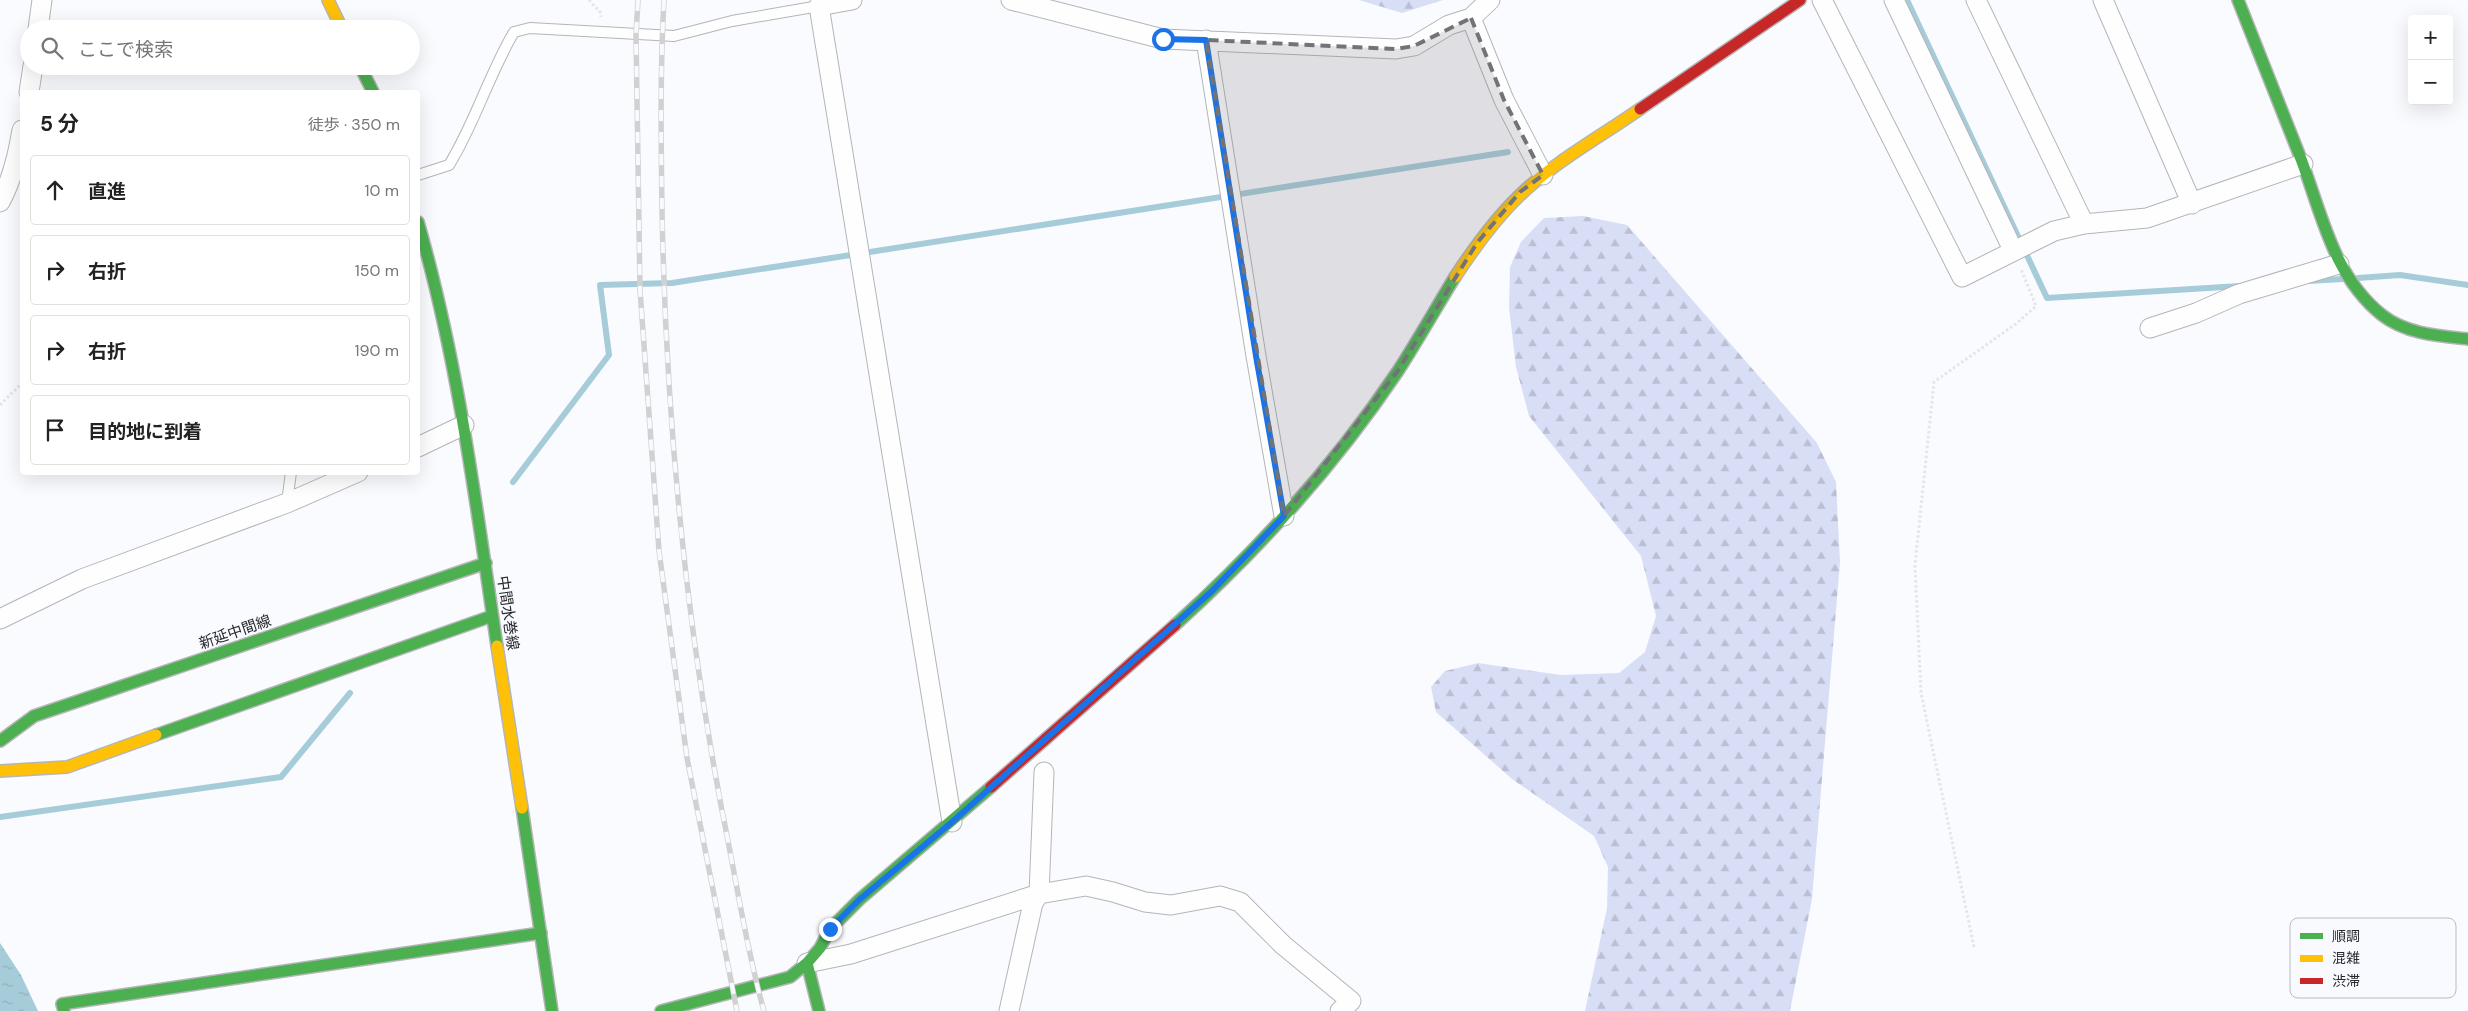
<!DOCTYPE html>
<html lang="ja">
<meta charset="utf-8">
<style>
:root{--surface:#fff;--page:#f6f6f6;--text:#222;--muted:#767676;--line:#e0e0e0}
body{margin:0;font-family:"DM Sans","Noto Sans JP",sans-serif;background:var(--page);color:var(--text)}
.controls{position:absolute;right:15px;top:15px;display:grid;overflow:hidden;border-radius:5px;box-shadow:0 5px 20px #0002}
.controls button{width:45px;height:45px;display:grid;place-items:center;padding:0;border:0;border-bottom:1px solid var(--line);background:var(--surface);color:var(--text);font:25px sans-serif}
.stop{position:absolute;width:15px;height:15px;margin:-11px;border:4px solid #1a73e8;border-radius:50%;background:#fff}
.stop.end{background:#1a73e8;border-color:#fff;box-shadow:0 1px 5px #0008}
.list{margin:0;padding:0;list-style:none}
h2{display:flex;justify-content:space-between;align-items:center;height:65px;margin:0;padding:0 20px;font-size:21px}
h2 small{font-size:16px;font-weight:400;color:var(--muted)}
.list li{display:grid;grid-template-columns:32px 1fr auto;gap:15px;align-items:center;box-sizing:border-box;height:70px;margin:0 10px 10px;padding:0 10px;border:1px solid var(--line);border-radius:5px}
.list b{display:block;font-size:19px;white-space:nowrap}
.list em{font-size:16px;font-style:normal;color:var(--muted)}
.icon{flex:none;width:28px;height:28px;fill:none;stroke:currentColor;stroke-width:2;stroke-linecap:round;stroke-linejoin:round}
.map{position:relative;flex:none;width:2468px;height:1011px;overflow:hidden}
.search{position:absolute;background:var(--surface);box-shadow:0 5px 20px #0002;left:20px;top:20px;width:400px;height:55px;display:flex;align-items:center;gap:12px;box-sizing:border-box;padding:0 18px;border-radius:28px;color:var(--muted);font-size:19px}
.panel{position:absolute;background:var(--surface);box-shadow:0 5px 20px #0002;left:20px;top:90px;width:400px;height:385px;border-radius:5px}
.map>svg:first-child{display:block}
.forest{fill:url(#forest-firs)}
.water{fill:url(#water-ripples)}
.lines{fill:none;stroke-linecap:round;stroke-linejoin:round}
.stream{stroke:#a6ccd9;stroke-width:6}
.lane-casing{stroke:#b4b5b7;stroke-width:12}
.street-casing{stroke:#b4b5b7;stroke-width:21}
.fast-casing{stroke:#b4b5b7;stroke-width:14}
.slow-casing{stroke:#b4b5b7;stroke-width:14}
.jam-casing{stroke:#b4b5b7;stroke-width:14}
.path{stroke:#e5e5e5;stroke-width:3;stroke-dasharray:2.5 2.5;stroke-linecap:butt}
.lane{stroke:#fefeff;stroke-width:10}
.street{stroke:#fefeff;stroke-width:19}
.fast{stroke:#4caf50;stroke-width:11}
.slow{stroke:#ffc107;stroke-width:11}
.jam{stroke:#c62828;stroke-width:11}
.rail-casing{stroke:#d1d1d2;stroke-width:5.5}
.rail{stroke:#f9faff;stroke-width:4;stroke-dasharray:11;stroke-linecap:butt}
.route{stroke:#1a73e8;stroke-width:6}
.marked{fill:#727376;fill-opacity:0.2;stroke:#727376;stroke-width:4;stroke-dasharray:10 6;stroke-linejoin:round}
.labels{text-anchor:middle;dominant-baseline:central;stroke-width:4;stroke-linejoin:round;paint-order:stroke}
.street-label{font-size:15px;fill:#292a2d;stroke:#f9faff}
.key{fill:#f9faff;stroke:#bbbcc0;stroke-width:1}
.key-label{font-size:14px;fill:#292a2d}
</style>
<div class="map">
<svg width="2468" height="1011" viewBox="0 0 2468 1011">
<defs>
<pattern id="forest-firs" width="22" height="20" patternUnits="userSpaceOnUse" patternTransform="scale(1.25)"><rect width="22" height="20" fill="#d9def7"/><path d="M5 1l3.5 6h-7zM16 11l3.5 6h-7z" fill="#babfd4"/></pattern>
<pattern id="water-ripples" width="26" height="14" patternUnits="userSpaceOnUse" patternTransform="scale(1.25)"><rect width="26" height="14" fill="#a6ccd9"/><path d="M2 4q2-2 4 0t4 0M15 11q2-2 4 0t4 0" fill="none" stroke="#8fafbb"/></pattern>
</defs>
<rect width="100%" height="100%" fill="#fafbfe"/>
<path class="forest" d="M1359 0H1443L1402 13Z
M1583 216 1627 225 1817 443 1836 482 1840 562 1812 899 1790 1011H1585L1607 908 1608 867 1594 836 1512 779 1436 712 1431 687 1445 671 1478 663 1561 675 1619 673 1645 652 1656 616 1641 556 1529 416 1516 367 1509 308 1510 267 1521 242 1544 218Z"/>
<path class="water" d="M0 943 21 975 38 1011H0Z"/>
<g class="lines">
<path class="stream" d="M1907 0 2047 298 2240 286
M2358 278 2400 275 2468 285
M2308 281 2343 279
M513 482 609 355 600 285 672 283 1508 152
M0 817 281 777 350 693"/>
<defs>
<path id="lane" d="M418 175 449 165C475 123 489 74 514 32L530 28 674 36 732 21 819 6 818 2
M287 503 291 472"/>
<path id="street" d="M852 0 819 6 952 822
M1011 0 1163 39 1396 49 1414 46 1449 25 1471 18 1490 0
M1822 0 1962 277 2054 231 2084 224 2147 218 2303 164
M1894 0 2013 250
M1976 0 2084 224
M2103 0 2192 204
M1471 18 1504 100 1543 175
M38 29 42 0
M1206 40 1256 356 1284 516
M29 92 33 66
M0 202C12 180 18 155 22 130
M2150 328 2196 313 2239 294 2339 264
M418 447 464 425
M0 619 82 579 287 503 358 472
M807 963 851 954 1039 894 1086 886 1113 892 1145 902 1171 905 1220 896 1240 902 1283 945 1351 1001 1340 1011
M1009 1011 1033 903 1039 894 1044 772"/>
<path id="fast" d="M2238 0C2259 53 2280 106 2301 159 2322 214 2333 276 2382 315 2406 334 2439 336 2468 339
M360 66 373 92
M418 222C458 360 476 504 497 646
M1175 625C1258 550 1335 465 1398 371 1418 340 1436 308 1455 277
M156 735 492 616
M0 741 34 716 486 563
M522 808 552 1011
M807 963 819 1011
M64 1011 62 1004 541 933
M661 1011 790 977 807 963 820 948 830 929 860 899 991 787"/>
<path id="slow" d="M328 0 342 29
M1455 277C1474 248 1494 220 1519 196 1554 162 1600 137 1640 109
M497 646 522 808
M0 771 67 767 156 735"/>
<path id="jam" d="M1640 109 1800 0
M991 787 1175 625"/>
</defs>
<use href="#lane" class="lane-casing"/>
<use href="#street" class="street-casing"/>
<use href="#fast" class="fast-casing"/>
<use href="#slow" class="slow-casing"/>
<use href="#jam" class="jam-casing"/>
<path class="path" d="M589 0 600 12 601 17
M0 405 22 383
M1974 947 1921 693 1915 565 1934 382 2017 323 2036 306 2021 269"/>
<use href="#lane" class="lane"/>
<use href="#street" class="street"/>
<use href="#fast" class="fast"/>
<use href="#slow" class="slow"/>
<use href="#jam" class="jam"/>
<defs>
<path id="rail" d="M638 0 636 35 640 290 659 551 687 758 737 1011
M664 0C660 70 661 140 662 210 666 422 686 633 728 841 739 897 748 955 764 1011"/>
</defs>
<use href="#rail" class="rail-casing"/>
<use href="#rail" class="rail"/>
</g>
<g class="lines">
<path class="route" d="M830 929 860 899 952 822 1212 591 1284 516 1256 356 1206 40 1163 39"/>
</g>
<path class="marked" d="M1471 18 1504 100 1543 175 1520 192 1477 243 1397 372 1284 516 1206 40 1396 49 1414 46Z"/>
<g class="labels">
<g class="street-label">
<text transform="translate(508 613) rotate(82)">中間水巻線</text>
<text transform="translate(235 632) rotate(-19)">新延中間線</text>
</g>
</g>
<rect x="2290" y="918" width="166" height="80" rx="8" class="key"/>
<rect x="2300" y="933" width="23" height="6" fill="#4caf50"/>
<rect x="2300" y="955" width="23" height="7" fill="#ffc107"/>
<rect x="2300" y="978" width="23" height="6" fill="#c62828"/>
<g class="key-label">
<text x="2332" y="941">順調</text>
<text x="2332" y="963">混雑</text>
<text x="2332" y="986">渋滞</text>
</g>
</svg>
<div class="controls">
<button>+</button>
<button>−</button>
</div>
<div class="stop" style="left:1163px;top:39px"></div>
<div class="stop end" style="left:830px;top:929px"></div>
<div class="search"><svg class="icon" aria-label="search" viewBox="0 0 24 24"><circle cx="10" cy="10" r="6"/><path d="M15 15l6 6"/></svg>ここで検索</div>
<section class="panel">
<h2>5 分<small>徒歩 · 350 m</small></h2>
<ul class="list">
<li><svg class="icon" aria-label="ahead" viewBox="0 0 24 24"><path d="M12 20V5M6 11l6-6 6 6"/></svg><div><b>直進</b></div><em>10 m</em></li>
<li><svg class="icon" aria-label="right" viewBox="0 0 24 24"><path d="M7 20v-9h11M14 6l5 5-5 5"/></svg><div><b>右折</b></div><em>150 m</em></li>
<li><svg class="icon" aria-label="right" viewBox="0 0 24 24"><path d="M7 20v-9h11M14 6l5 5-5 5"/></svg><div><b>右折</b></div><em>190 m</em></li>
<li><svg class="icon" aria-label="arrive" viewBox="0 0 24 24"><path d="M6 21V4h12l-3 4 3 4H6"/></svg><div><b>目的地に到着</b></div></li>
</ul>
</section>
</div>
